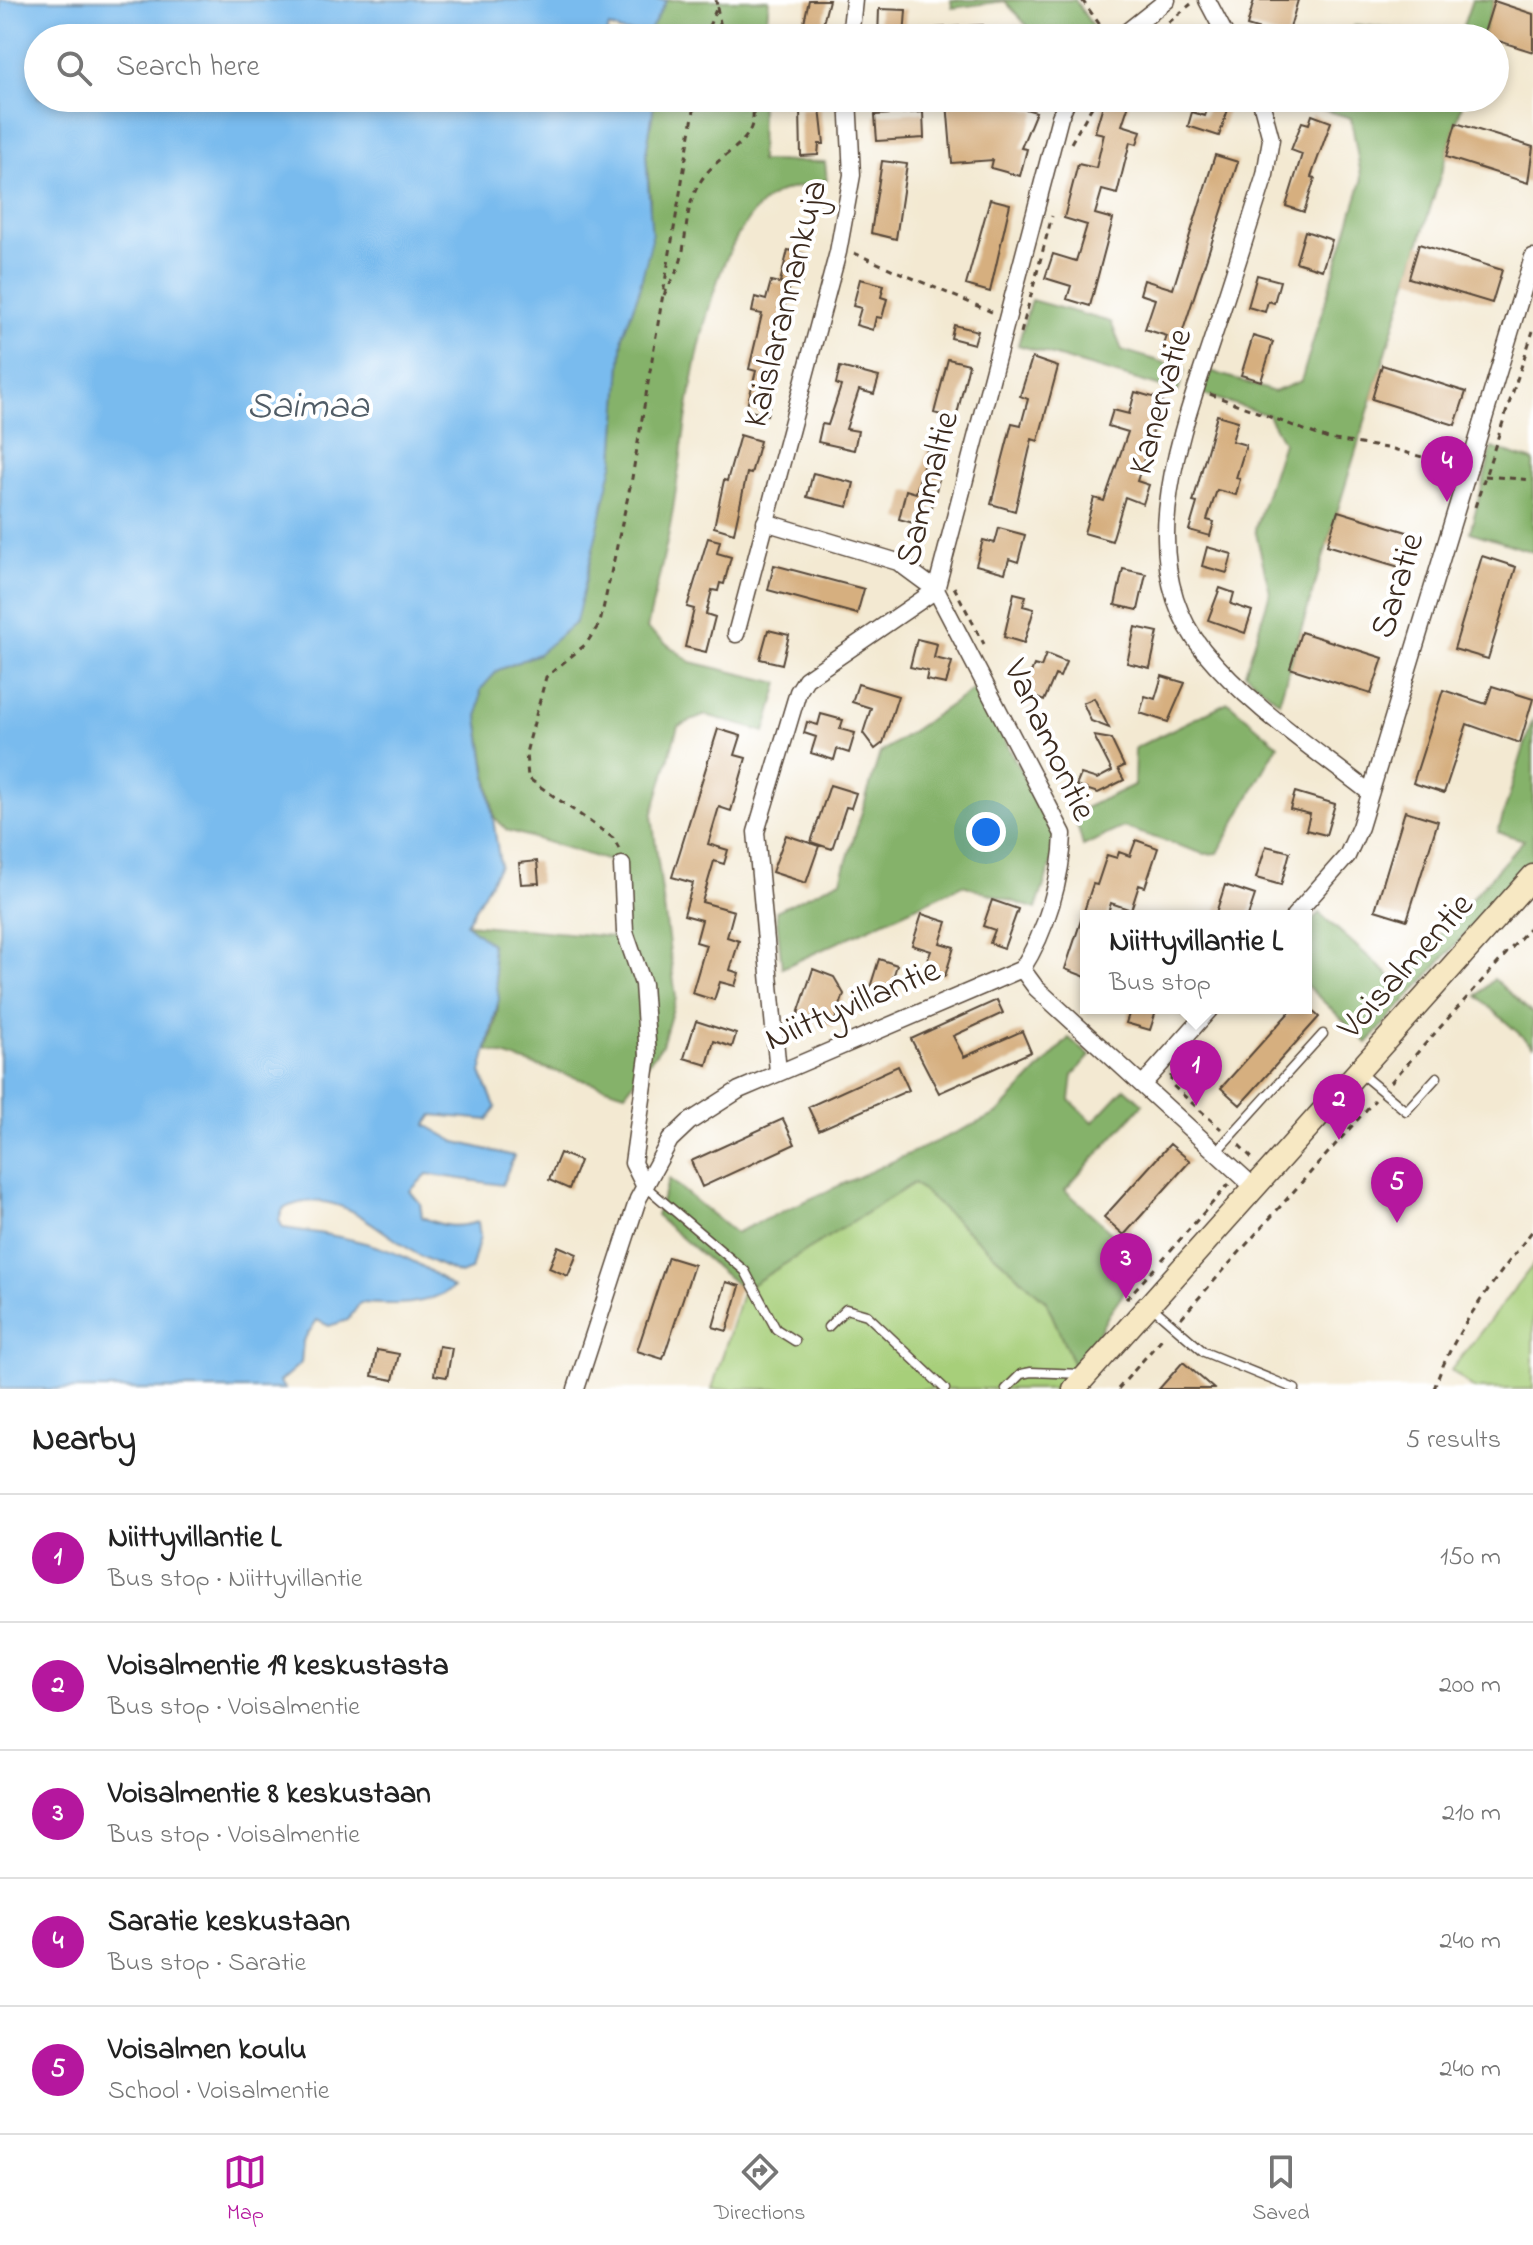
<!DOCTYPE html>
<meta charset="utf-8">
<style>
:root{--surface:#fff;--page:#f2f2f2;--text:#222;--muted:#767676;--line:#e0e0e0;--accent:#b5179e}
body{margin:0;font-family:"Indie Flower",sans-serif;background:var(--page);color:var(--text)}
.you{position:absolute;left:986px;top:832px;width:28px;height:28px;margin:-20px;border:6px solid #fff;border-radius:50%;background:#1a73e8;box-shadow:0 0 0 12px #1a73e833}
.badge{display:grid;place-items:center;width:52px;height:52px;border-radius:50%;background:var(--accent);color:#fff;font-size:26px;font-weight:700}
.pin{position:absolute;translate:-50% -66px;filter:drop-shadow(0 2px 4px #0008)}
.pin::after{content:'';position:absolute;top:42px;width:28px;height:24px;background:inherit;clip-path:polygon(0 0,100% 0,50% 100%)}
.popup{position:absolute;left:1080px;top:910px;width:232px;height:104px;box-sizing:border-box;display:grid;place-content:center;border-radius:0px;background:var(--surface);filter:drop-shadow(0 2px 6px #0005);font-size:26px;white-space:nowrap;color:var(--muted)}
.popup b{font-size:30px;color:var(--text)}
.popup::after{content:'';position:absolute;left:50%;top:100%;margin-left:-16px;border:16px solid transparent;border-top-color:var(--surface)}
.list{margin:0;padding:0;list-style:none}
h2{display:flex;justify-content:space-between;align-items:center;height:104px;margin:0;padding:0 32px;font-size:34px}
h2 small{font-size:26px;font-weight:400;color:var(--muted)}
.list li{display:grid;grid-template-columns:52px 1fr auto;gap:24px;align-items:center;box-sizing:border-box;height:128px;padding:0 32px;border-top:2px solid var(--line)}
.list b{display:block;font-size:30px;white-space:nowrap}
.list p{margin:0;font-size:26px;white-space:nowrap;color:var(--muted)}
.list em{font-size:26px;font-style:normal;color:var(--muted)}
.icon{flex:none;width:44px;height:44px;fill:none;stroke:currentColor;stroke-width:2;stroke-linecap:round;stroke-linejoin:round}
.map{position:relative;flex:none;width:1533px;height:1389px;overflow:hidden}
.search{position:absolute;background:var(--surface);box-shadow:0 4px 12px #0003;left:24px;right:24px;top:24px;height:88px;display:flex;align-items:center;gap:20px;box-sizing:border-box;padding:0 28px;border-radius:44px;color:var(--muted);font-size:30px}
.sheet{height:744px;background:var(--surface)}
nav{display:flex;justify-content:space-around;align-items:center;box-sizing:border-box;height:112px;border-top:2px solid var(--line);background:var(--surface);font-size:22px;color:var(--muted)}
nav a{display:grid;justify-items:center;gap:4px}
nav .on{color:var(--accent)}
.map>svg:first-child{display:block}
.green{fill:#a7cf7a;stroke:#717c4c;stroke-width:2}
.forest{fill:#85b26a;stroke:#606e44;stroke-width:2}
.water{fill:#79bbee;stroke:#5a7286;stroke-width:2}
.building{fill:#d6af7f}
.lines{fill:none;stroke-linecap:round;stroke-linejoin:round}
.lane-casing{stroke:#574739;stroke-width:11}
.street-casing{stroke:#574739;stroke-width:19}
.secondary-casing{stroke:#574739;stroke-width:25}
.path{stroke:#574739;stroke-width:3;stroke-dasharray:6 6;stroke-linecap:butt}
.lane{stroke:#fff;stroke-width:8}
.street{stroke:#fff;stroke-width:16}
.secondary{stroke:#f7e8c3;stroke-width:22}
.labels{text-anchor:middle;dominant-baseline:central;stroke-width:8;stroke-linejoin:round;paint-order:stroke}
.street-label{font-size:36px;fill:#3b2a1e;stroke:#fff}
.water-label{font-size:38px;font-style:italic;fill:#515d67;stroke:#fff}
</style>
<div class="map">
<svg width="1533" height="1389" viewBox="0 0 1533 1389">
<rect width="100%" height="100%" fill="#fff"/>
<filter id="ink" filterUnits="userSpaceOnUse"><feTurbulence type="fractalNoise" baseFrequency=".0125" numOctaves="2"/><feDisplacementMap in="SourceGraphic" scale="16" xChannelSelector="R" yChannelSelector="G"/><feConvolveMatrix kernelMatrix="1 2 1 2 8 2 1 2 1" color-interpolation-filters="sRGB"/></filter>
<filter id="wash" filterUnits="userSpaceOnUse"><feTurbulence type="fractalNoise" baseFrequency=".006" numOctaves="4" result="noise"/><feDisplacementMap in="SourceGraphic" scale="32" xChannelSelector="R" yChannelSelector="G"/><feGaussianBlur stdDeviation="1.8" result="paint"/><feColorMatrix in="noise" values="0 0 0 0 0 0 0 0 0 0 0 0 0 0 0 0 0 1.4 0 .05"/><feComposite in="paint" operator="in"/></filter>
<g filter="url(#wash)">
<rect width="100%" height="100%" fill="#f3e9d2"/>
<path class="green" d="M914 1183 1046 1301 1077 1372 1062 1389H712L743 1290Z
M1533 1265V1389H1474L1451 1370Z"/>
<path class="forest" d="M667 0H769L765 38H649L647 32Z
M951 0H1075L1100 38H1038L1005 1 952 8Z
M1472 0H1494L1482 38H1333L1357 25 1459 37Z
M655 98H761L760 161 825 162 827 180C811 185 787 187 774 195 700 240 686 435 672 515 666 553 655 591 647 629L691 662 779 683 765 732 706 715 678 726 652 816 676 998 662 1045 625 1093 487 1050C510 992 495 973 466 924L613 937 616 863 507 830 494 817 478 718 481 688 498 670 538 654 614 460 623 335 638 294 650 200 646 154Z
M1285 98H1464L1279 702 1245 673 1270 593 1255 529 1283 442 1268 415 1202 394 1211 371 1274 392 1301 381 1362 181 1351 118Z
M1031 300 1111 322 1122 350 1185 369 1178 392 1018 345Z
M1492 448 1533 461V552L1470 532Z
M977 687 1054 835V855L1036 909 963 885 782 968 776 911 841 880 880 753Z
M1228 702 1278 745 1218 853 1204 854 1123 827 1083 846 1074 813 1134 785 1135 748Z
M1533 718V859L1367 1043 1306 985V928L1319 913 1397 982 1524 840 1498 832Z
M1494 979 1533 1014V1046L1477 996Z
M1069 1038 1090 1056 1073 1075 1070 1100 1093 1122 1125 1088 1143 1104 1065 1190 1145 1263 1109 1314 1077 1372 1046 1301 914 1183 743 1290 656 1216 669 1179 735 1233 997 1114Z"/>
<path class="water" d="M0 0H667L649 32H623L609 27 606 38H38V98H655L646 154 652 239 638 294 623 335 614 460 576 622 538 654 498 670 481 689 478 718 500 865 466 924 491 944 499 999 481 1073 496 1108 488 1120 433 1115 426 1125 456 1142 514 1156 502 1185 427 1174 410 1191 420 1203 422 1217C443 1227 457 1228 478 1222L480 1237 471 1270 460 1274C445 1267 429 1261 415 1253 375 1228 333 1183 283 1209L279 1220 283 1228C345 1236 404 1246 453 1288 424 1307 394 1305 360 1303L348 1320 329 1326 317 1320 303 1341 301 1363 279 1382 285 1389H0Z"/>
<g id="blocks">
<path class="building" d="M809 0H829L820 35 802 31Z
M1254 0H1298L1287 38 1247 26Z
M1494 1 1533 14V52L1483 36Z
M879 9 906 10 904 38H878Z
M983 25 984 38H935V28Z
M1105 98 1129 104 1122 125 1141 131 1137 144 1130 142 1117 194 1102 190 1095 214 1113 219 1090 306 1067 299 1071 286 1045 278 1053 254 1076 261 1087 225 1064 218 1078 164 1096 168 1104 134 1095 132Z
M1211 98H1232L1219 136 1188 126 1192 112 1205 116Z
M990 99 1036 112 1021 148 1027 149 1020 176 991 168 993 160 952 163 947 102Z
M820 108 824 144H819L818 155 801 156 800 109Z
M923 112 924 138 877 141 875 115Z
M1312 115 1331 122 1311 177 1315 178 1304 212 1286 206 1302 154 1291 150 1302 122 1309 124Z
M1456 123 1533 147 1528 183 1446 157Z
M1215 155 1238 162 1174 358 1161 354 1167 336 1145 329 1155 299 1140 294 1144 280 1173 289Z
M882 161 907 164 896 239 871 233Z
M990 199 1010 204 990 292 966 285Z
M1305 231 1332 240 1322 270 1296 262Z
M1419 244 1502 270 1492 303 1409 278Z
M788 250 809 255 800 287 780 282Z
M1257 275 1280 281 1274 303 1268 301 1265 312 1248 307Z
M860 279 884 285 881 297 887 299 882 318 876 317 873 330 856 325 861 308 853 306Z
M771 281 790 286 781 319 789 321 781 352 773 350 774 388 767 415 746 410 756 371 749 369 762 314 752 312 755 297 766 300Z
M954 325 978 331 974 344 951 338Z
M1253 336 1273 342 1261 381 1241 375Z
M1032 358 1058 367 1038 441 1032 439 1015 511 991 504 1012 423 1021 425 1028 399 1020 396Z
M948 359 969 364 956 419 934 413Z
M1382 365 1466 392 1455 425 1372 399Z
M840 367 879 377 874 394 859 390 846 429 858 431 854 450 818 442 822 424 828 425 841 386 836 384Z
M1135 392 1163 400 1137 481 1149 485 1143 504 1125 497 1112 541 1084 533 1094 498 1104 501 1128 432 1108 426 1113 410 1129 414Z
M1217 415 1238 421 1232 441 1246 445 1236 478 1240 479 1236 495 1217 490 1207 520 1214 522 1210 536 1189 530 1197 503 1193 502Z
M740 435 760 441 751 474 747 473 734 533 714 527 724 480 727 481Z
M930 439 948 443 931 511 924 509 920 525 899 519 906 490 916 493Z
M813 473 854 483 848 507 807 497Z
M1338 511 1420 536 1409 570 1327 545Z
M999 528 1025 535 1018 562 1009 559 1005 573 976 565 983 540 995 543Z
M708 538 720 541 717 553 731 557 724 584 720 583 718 591 712 590 706 614 715 617 706 652 685 647 694 609 687 607Z
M1207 547 1232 554 1227 573 1202 566Z
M1482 556 1516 567 1488 659 1454 649Z
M774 565 864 589 857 614 768 590Z
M1123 569 1146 574 1138 610 1115 605Z
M1220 588 1234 593 1231 604 1252 611 1245 633 1208 620Z
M1014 593 1026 596 1023 606 1034 609 1024 643 1004 637Z
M1135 627 1158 632 1150 668 1127 663Z
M768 630 789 635 782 664 760 659Z
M1301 632 1383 658 1371 694 1290 668Z
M917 639 937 644 934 658 952 662 946 684 926 680 928 671 910 667Z
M1046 654 1066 662 1060 677 1055 675 1044 701 1023 692 1034 665 1041 667Z
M1162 676 1185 683 1168 722 1140 713 1145 696 1155 699Z
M858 684 898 696 883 743 875 749 863 733 871 708 852 702Z
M1492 686 1533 699 1520 743 1467 724 1444 793 1413 783 1443 690 1486 704Z
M1094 698 1109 728 1091 721 1083 703Z
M821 714 843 720 840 729 855 733 849 753 837 749 834 760 811 753 816 737 804 733 807 722 818 725Z
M718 729 741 736 735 755 746 758 731 811 719 807 708 844 728 850 724 864 714 861 702 902 734 911 727 937 739 941 730 970 739 973 735 986 720 982 714 1000 692 993 706 945 696 942 702 920 684 915 693 883 672 877Z
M1094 736 1111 739 1124 766 1118 769 1124 780 1098 793 1076 786 1081 774 1097 779 1112 771Z
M830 785 856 793 851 808 846 807 832 849 811 842Z
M1295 792 1335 804 1326 835 1306 830 1310 814 1290 809Z
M1405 811 1438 821 1407 920 1375 910Z
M786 835 819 846 806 883 772 872Z
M1136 840 1158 848 1145 887 1139 885 1131 910 1111 903 1107 916H1086V977L1065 969 1093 884 1097 885 1107 855 1117 858 1119 852 1130 856Z
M1266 846 1290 852 1281 885 1256 878Z
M537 861 539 883 521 884 519 863Z
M1225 885 1255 895 1248 916H1215Z
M992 900 1018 909 1004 948 990 943 995 930 983 926Z
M922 914 947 922 940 943 954 947 945 976 924 970 931 951 912 945Z
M879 959 897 965 886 1000 868 994Z
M813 969 834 977 844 994 833 1027 798 1014Z
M997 1000 1003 1013 953 1036 964 1057 1022 1031 1031 1052 939 1093 911 1039Z
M1131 1008H1157L1150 1030 1126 1023Z
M1293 1008H1309L1319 1017 1240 1105 1221 1088Z
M696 1021 736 1034 732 1047 714 1041 707 1065 684 1058Z
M898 1066 909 1090 819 1130 808 1107Z
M783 1119 795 1144 702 1187 691 1161Z
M1170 1144 1190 1161 1124 1235 1104 1217Z
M560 1153 580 1161 569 1189 549 1180Z
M558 1246 577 1254 568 1276 549 1268Z
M668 1257 694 1265 663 1359 637 1351Z
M726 1282 740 1286 727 1331 713 1327Z
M439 1346 452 1348 447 1377 434 1375Z
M377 1350 399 1354 393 1380 372 1376Z
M1183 1362 1214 1389H1159Z"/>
</g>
</g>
<g filter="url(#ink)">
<use href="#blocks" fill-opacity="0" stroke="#574739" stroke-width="2"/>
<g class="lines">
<defs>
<path id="lane" d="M1360 1073 1406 1111 1437 1077
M1216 1152 1323 1034
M645 1186 745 1271 776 1329 795 1341
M1152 1307 1204 1352 1295 1389
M828 1327 846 1309 867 1315 945 1389
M1006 1389 1021 1374 1031 1372 1082 1374"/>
<path id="street" d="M1207 0 1227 38
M850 38 854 0
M1119 38 1167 0
M1260 98 1271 139 1265 175C1248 229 1231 283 1213 337 1182 432 1130 560 1203 650 1249 706 1313 748 1369 792
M765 522 898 562 936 590 1063 834C1062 878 1046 932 1022 969
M736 634 838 252 852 175 848 98
M622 865 625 932 643 984 648 1056 633 1163 644 1185
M1294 916 1347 856 1360 827 1533 257
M778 1072 756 832 798 692 806 679 936 590 1060 117 1068 98
M1143 1084 1211 1008
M576 1389 638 1199 670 1140 689 1122 739 1090 1022 969 1036 988 1255 1188"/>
<path id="secondary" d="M1074 1389 1533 876"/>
</defs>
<use href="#lane" class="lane-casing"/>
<use href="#street" class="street-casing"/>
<use href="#secondary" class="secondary-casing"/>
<path class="path" d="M1082 0 1105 32
M717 7 723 38
M704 38 717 7 716 0
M1150 38 1191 4
M1071 143 1097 98
M854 253 994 313
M664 295C670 283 679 270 682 256 688 226 685 201 705 175 729 145 762 143 751 98
M1021 333 1052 216
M1210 394 1328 439 1393 449 1455 466
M1485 476 1533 480
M1475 507 1533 331
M954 587 984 644
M619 849 613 838 528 778 526 753 546 677 586 644 600 623 632 478 695 104 692 98
M1171 1075V1084L1221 1129
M1391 1082 1533 924
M1239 1145 1253 1159
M1162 1260 1229 1184
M1126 1299 1155 1268
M1181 1318 1375 1100
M1118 1389 1165 1335
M1434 1389C1455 1327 1494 1282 1533 1230"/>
<use href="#lane" class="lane"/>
<use href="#street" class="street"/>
<use href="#secondary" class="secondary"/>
</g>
</g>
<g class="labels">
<g class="street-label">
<text transform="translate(787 304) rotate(-76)">Kaislarannankuja</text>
<text transform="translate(1162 402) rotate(-74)">Kanervatie</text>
<text transform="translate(929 489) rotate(-75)">Sammaltie</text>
<text transform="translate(1399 586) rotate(-73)">Saratie</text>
<text transform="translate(1048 741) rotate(65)">Vanamontie</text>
<text transform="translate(1407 967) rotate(-48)">Voisalmentie</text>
<text transform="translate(853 1006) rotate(-23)">Niittyvillantie</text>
</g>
<g class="water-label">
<text x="308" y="408">Saimaa</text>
</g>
</g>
</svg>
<div class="you"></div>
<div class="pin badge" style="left:1196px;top:1106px">1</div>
<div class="popup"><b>Niittyvillantie L</b>Bus stop</div>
<div class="pin badge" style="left:1339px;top:1140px">2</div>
<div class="pin badge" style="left:1126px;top:1299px">3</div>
<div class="pin badge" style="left:1447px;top:502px">4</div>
<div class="pin badge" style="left:1397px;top:1223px">5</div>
<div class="search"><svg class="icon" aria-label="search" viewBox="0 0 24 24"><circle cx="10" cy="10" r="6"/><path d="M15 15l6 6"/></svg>Search here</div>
</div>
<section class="sheet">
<h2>Nearby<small>5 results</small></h2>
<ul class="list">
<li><span class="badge">1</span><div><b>Niittyvillantie L</b><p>Bus stop · Niittyvillantie</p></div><em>150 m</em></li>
<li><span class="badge">2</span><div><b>Voisalmentie 19 keskustasta</b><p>Bus stop · Voisalmentie</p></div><em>200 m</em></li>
<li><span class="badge">3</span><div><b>Voisalmentie 8 keskustaan</b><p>Bus stop · Voisalmentie</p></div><em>210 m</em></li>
<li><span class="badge">4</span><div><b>Saratie keskustaan</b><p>Bus stop · Saratie</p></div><em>240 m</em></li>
<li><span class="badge">5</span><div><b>Voisalmen koulu</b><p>School · Voisalmentie</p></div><em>240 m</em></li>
</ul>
</section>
<nav>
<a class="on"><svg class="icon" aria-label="map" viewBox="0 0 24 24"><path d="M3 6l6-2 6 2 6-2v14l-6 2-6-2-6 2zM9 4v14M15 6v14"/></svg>Map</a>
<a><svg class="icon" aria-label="directions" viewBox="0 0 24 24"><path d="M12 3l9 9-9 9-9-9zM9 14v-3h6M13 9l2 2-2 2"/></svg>Directions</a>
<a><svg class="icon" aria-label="saved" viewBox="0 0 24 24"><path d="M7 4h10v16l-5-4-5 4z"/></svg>Saved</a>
</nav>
